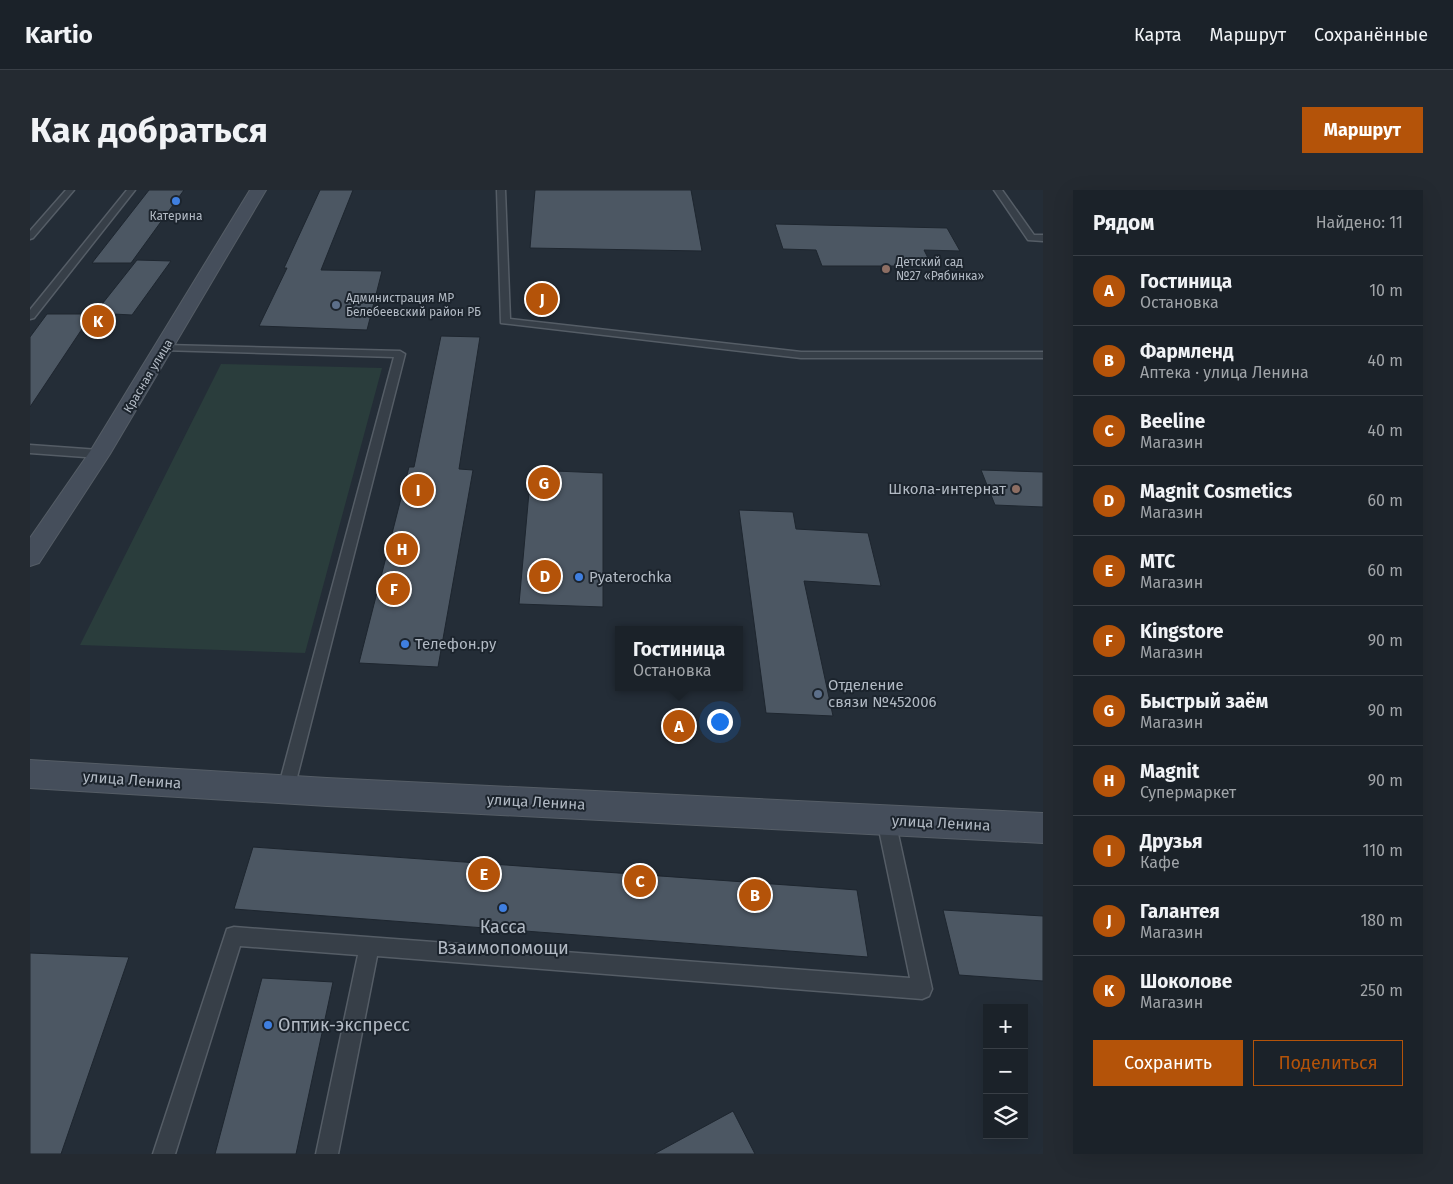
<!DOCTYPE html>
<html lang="ru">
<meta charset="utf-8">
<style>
:root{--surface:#1b2229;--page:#242a31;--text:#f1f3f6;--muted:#a0a4a8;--line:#393f46;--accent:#b45309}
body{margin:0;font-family:"Fira Sans",sans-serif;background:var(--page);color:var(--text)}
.controls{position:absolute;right:15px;bottom:15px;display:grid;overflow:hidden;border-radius:0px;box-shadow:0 5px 20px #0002}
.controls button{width:45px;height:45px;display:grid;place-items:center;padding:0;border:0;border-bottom:1px solid var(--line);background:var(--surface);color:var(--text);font:25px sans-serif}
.you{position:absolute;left:689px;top:531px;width:18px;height:18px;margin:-12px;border:4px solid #fff;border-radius:50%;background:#1a73e8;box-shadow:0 0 0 8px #1a73e833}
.badge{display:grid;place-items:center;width:32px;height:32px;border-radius:50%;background:var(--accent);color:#fff;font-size:16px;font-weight:700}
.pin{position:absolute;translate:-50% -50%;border:2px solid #fff;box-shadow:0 1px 5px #0006}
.popup{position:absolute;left:585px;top:436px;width:128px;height:65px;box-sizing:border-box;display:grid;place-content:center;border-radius:0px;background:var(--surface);filter:drop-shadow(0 1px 4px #0005);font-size:16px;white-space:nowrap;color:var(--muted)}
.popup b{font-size:19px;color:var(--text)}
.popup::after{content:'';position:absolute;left:50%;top:100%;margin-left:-10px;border:10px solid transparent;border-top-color:var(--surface)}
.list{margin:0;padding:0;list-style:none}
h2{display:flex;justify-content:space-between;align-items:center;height:65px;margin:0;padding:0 20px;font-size:21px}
h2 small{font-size:16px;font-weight:400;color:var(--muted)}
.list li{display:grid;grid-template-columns:32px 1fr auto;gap:15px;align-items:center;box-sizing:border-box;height:70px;padding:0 20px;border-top:1px solid var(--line)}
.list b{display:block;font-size:19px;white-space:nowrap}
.list p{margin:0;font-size:16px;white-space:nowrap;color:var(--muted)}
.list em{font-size:16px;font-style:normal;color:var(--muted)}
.actions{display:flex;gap:10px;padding:15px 20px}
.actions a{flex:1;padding:11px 0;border:1px solid var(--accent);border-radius:0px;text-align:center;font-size:18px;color:var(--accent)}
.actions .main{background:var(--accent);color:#fff}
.icon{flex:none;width:28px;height:28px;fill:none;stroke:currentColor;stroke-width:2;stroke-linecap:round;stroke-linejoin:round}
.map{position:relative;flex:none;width:1013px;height:964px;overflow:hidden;border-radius:0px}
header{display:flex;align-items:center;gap:30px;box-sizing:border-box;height:70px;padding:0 25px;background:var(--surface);border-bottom:1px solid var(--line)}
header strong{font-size:24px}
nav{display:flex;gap:28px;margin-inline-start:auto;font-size:18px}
.intro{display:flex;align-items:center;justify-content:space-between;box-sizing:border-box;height:120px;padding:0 30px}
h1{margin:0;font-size:35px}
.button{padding:12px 22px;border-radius:0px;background:var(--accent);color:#fff;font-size:18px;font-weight:700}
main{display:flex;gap:30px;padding:0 30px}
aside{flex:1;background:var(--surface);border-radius:0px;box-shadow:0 5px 20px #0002}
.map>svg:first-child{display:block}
.green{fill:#2a3d3c}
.building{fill:#4c5763;stroke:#1e262f}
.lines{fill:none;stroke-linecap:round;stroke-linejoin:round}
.lane-casing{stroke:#555d66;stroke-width:3}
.secondary-casing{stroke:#555d66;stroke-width:2}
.lane{fill:#373f48;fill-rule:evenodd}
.secondary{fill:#454e5b;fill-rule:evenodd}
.shop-dot{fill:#3f7fe0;stroke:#1c242d;stroke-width:2}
.education-dot{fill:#8d6e63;stroke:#1c242d;stroke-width:2}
.service-dot{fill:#5c6f8a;stroke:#1c242d;stroke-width:2}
.labels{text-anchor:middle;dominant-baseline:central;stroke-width:4;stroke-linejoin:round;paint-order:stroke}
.far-poi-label{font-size:12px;fill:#b2bac4;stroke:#1c242d;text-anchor:start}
.far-street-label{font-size:12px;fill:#b2bac4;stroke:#1c242d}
.poi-label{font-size:15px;fill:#b2bac4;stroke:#1c242d;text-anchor:start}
.street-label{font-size:15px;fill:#b2bac4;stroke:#1c242d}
.near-poi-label{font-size:18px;fill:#b2bac4;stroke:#1c242d}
</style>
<header>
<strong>Kartio</strong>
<nav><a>Карта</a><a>Маршрут</a><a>Сохранённые</a></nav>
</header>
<div class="intro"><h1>Как добраться</h1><a class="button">Маршрут</a></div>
<main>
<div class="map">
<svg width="1013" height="964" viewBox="0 0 1013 964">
<rect width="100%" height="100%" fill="#242d37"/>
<path class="green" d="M191 174 352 178 275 463 50 455Z"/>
<path class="building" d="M119 0H154L101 73H62Z
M290 0H323L291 80 352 81 337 140 229 136 257 78H254Z
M505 0H661L672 61 500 58Z
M745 34 917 38 930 61 894 60 902 76H792L786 60 753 59Z
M107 70 141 71 102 125 65 123Z
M17 124H62L0 217V147Z
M411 146 450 147 429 279 443 280 408 477 329 473 379 277H384Z
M501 280 573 283V417L489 414Z
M951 280 1013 282V317L965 315Z
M709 320 763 322 766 339 838 343 851 396 774 391 803 526 736 523Z
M223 657 827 700 838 767 204 719Z
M913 720 1013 726V791L929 785Z
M0 763 99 767 31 964H0Z
M232 788 303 792 266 964H185Z
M703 921 725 964H624Z"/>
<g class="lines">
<defs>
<path id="lane" d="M36 0H44L3 48 0 49V41Z
M97 0H105L4 128 0 129V120Z
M467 0H475L480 129 771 162H1013V168H771L471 133Z
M964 0H972L1004 45H1013V51L998 50Z
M135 155 370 161 375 164 264 599 262 604 256 607 250 604 248 599 364 167 131 160 130 158Z
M0 255 69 260 75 264 69 268 0 263Z
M856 622 862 624 865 630 902 799 899 806 892 809 347 766 308 964H286L328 765 210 756 145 964H123L197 739 204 737 880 788 847 630 850 624Z"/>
<path id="secondary" d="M220 0H236L80 264 9 373 0 376V348L61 260Z
M0 570 297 588 1013 623V653L297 616 0 598Z"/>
</defs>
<use href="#lane" class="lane-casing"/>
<use href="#secondary" class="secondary-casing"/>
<use href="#lane" class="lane"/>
<use href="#secondary" class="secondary"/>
</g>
<g class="shop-dot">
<circle cx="146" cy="11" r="5"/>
<circle cx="549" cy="387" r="5"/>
<circle cx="375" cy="454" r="5"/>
<circle cx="473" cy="718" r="5"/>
<circle cx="238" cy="835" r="5"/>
</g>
<g class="education-dot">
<circle cx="856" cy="79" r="5"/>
<circle cx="986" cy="299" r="5"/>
</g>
<g class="service-dot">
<circle cx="306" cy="115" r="5"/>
<circle cx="788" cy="504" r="5"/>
</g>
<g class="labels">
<g class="far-poi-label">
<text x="146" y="26" text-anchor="middle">Катерина</text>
<text x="866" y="72">Детский сад<tspan x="866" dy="14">№27 «Рябинка»</tspan></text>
<text x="316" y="108">Администрация МР<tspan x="316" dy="14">Белебеевский район РБ</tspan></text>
</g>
<g class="far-street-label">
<text transform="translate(118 186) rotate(-59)">Красная улица</text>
</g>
<g class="poi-label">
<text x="976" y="299" text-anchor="end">Школа-интернат</text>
<text x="559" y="387">Pyaterochka</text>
<text x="385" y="454">Телефон.ру</text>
<text x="798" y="495">Отделение<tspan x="798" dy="17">связи №452006</tspan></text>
</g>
<g class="street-label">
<text transform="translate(102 590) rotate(4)">улица Ленина</text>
<text transform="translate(506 612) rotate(3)">улица Ленина</text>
<text transform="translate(911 633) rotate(3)">улица Ленина</text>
</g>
<g class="near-poi-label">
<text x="473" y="737">Касса<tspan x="473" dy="21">Взаимопомощи</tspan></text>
<text x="248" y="835" text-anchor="start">Оптик-экспресс</text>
</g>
</g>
</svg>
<div class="controls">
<button>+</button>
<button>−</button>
<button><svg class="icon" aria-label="layers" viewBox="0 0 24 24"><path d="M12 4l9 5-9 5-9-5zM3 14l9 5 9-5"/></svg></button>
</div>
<div class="you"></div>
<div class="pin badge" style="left:649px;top:536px">A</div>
<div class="popup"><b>Гостиница</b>Остановка</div>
<div class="pin badge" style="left:725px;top:705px">B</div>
<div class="pin badge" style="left:610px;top:691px">C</div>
<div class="pin badge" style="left:515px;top:386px">D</div>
<div class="pin badge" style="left:454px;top:684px">E</div>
<div class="pin badge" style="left:364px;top:399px">F</div>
<div class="pin badge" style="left:514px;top:293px">G</div>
<div class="pin badge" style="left:372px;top:359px">H</div>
<div class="pin badge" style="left:388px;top:300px">I</div>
<div class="pin badge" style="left:512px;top:109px">J</div>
<div class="pin badge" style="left:68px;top:131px">K</div>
</div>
<aside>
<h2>Рядом<small>Найдено: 11</small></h2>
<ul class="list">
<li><span class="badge">A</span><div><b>Гостиница</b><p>Остановка</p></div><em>10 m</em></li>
<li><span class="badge">B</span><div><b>Фармленд</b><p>Аптека · улица Ленина</p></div><em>40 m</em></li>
<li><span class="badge">C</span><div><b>Beeline</b><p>Магазин</p></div><em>40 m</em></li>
<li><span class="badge">D</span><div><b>Magnit Cosmetics</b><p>Магазин</p></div><em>60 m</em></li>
<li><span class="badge">E</span><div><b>МТС</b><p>Магазин</p></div><em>60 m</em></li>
<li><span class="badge">F</span><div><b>Kingstore</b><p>Магазин</p></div><em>90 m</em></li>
<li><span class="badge">G</span><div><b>Быстрый заём</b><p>Магазин</p></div><em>90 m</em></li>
<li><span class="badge">H</span><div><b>Magnit</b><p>Супермаркет</p></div><em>90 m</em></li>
<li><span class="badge">I</span><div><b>Друзья</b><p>Кафе</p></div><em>110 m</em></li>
<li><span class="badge">J</span><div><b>Галантея</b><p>Магазин</p></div><em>180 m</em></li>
<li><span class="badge">K</span><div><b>Шоколове</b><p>Магазин</p></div><em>250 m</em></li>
</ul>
<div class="actions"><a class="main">Сохранить</a><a>Поделиться</a></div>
</aside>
</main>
